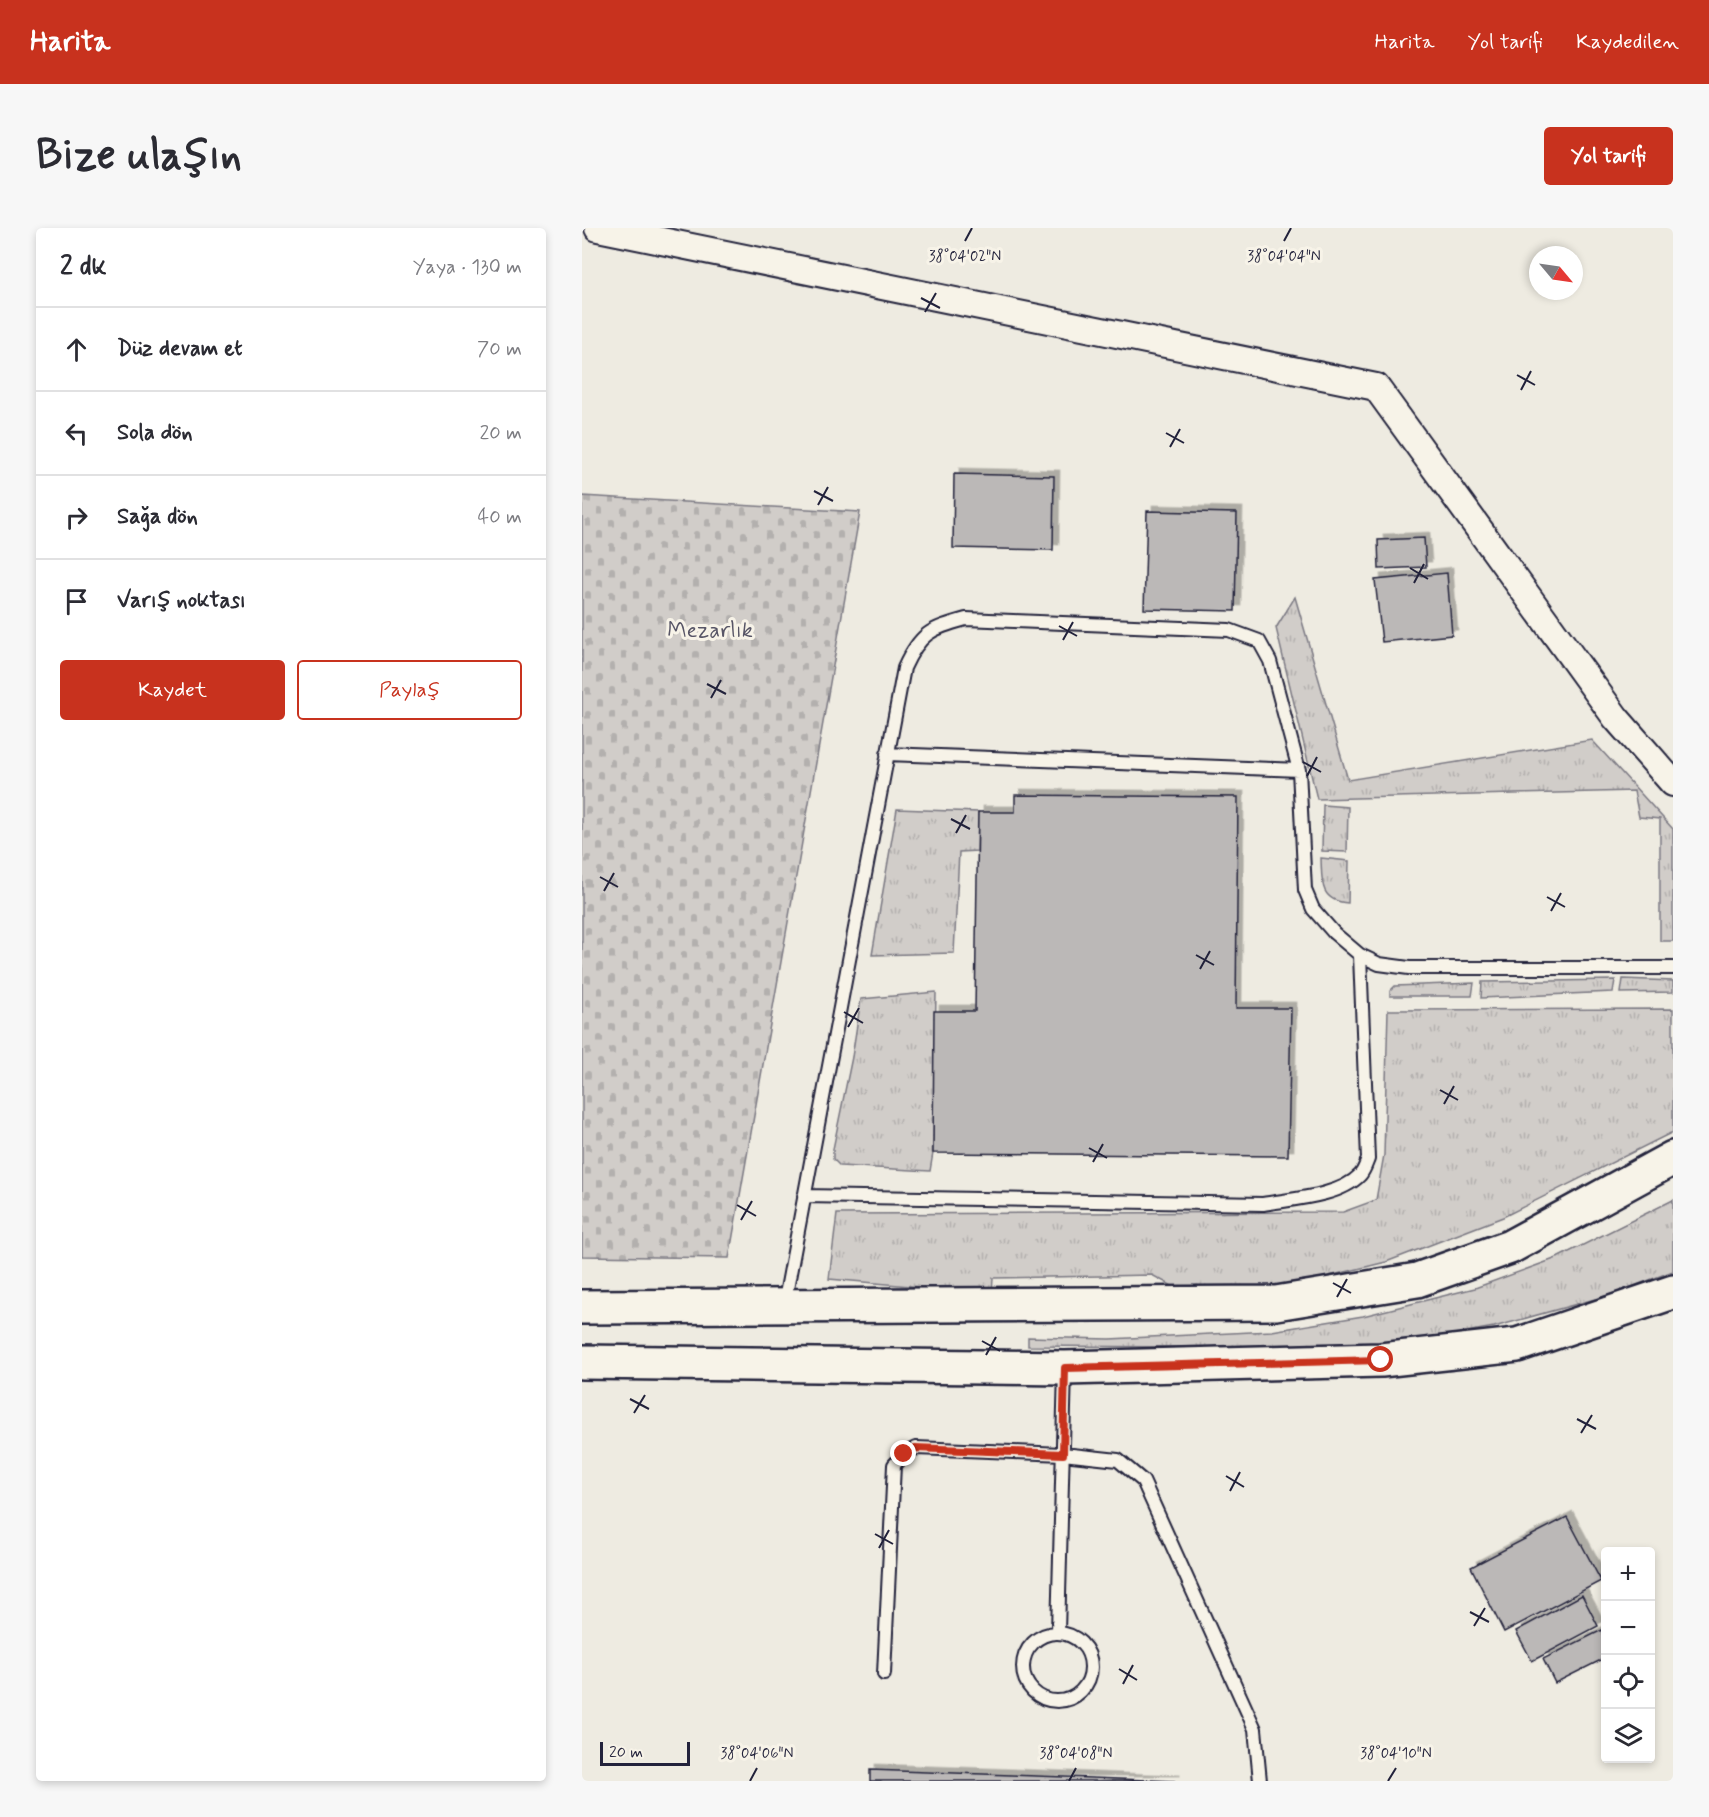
<!DOCTYPE html>
<html lang="tr">
<meta charset="utf-8">
<style>
:root{--surface:#fff;--page:#f7f7f7;--text:#2b2b33;--muted:#7c7c81;--line:#e1e1e2;--accent:#c8321e}
body{margin:0;font-family:Mynerve,sans-serif;background:var(--page);color:var(--text)}
.controls{position:absolute;right:18px;bottom:18px;display:grid;overflow:hidden;border-radius:6px;box-shadow:0 3px 9px #0003}
.controls button{width:54px;height:54px;display:grid;place-items:center;padding:0;border:0;border-bottom:2px solid var(--line);background:var(--surface);color:var(--text);font:30px sans-serif}
.compass{position:absolute;left:947px;top:18px;width:54px;height:54px;border-radius:50%;background:var(--surface);box-shadow:0 3px 9px #0003;rotate:119deg}
.scale{position:absolute;left:18px;bottom:15px;width:90px;box-sizing:border-box;padding-left:6px;border:3px solid #22223b;border-top:0;font-size:16px;line-height:21px;white-space:nowrap;color:#22223b;-webkit-text-stroke:4px #f7f3e8;paint-order:stroke}
.stop{position:absolute;width:18px;height:18px;margin:-14px;border:4px solid #c8321e;border-radius:50%;background:#fff}
.stop.end{background:#c8321e;border-color:#fff;box-shadow:0 2px 6px #0008}
.list{margin:0;padding:0;list-style:none}
h2{display:flex;justify-content:space-between;align-items:center;height:78px;margin:0;padding:0 24px;font-size:26px}
h2 small{font-size:20px;font-weight:400;color:var(--muted)}
.list li{display:grid;grid-template-columns:39px 1fr auto;gap:18px;align-items:center;box-sizing:border-box;height:84px;padding:0 24px;border-top:2px solid var(--line)}
.list b{display:block;font-size:22px;white-space:nowrap}
.list em{font-size:20px;font-style:normal;color:var(--muted)}
.actions{display:flex;gap:12px;padding:18px 24px}
.actions a{flex:1;padding:14px 0;border:2px solid var(--accent);border-radius:6px;text-align:center;font-size:21px;color:var(--accent)}
.actions .main{background:var(--accent);color:#fff}
.icon{flex:none;width:33px;height:33px;fill:none;stroke:currentColor;stroke-width:2;stroke-linecap:round;stroke-linejoin:round}
.map{position:relative;flex:none;width:1091px;height:1553px;overflow:hidden;border-radius:6px}
header{display:flex;align-items:center;gap:36px;box-sizing:border-box;height:84px;padding:0 30px;background:var(--accent);color:#fff}
header strong{font-size:28px}
nav{display:flex;gap:33px;margin-inline-start:auto;font-size:21px}
.intro{display:flex;align-items:center;justify-content:space-between;box-sizing:border-box;height:144px;padding:0 36px}
h1{margin:0;font-size:42px}
.button{padding:15px 27px;border-radius:6px;background:var(--accent);color:#fff;font-size:21px;font-weight:700}
main{display:flex;gap:36px;padding:0 36px}
aside{flex:1;background:var(--surface);border-radius:6px;box-shadow:0 3px 9px #0003}
.map>svg:first-child{display:block}
.grass{fill:url(#grass-tufts);stroke:#7a7882;stroke-width:1.5}
.cemetery{fill:url(#cemetery-stones);stroke:#7a7882;stroke-width:1.5}
.building{fill:#bbb8b7;stroke:#22223b;stroke-width:1.5;filter:url(#shadow)}
.lines{fill:none;stroke-linecap:round;stroke-linejoin:round}
.service-casing{stroke:#22223b;stroke-width:16}
.minor-casing{stroke:#22223b;stroke-width:30}
.secondary-casing{stroke:#22223b;stroke-width:38}
.service{stroke:#f7f3e8;stroke-width:12}
.minor{stroke:#f7f3e8;stroke-width:26}
.secondary{stroke:#f7f3e8;stroke-width:33}
.route{stroke:#c8321e;stroke-width:8}
.ticks{fill:none;stroke:#22223b;stroke-width:2}
.labels{text-anchor:middle;dominant-baseline:central;stroke-width:6;stroke-linejoin:round;paint-order:stroke}
.park-label{font-size:22px;fill:#575566;stroke:#f7f3e8}
.ticks-label{font-size:15px;text-anchor:middle;fill:#22223b;stroke:#f7f3e8;stroke-width:6;stroke-linejoin:round;paint-order:stroke}
</style>
<header>
<strong>Harita</strong>
<nav><a>Harita</a><a>Yol tarifi</a><a>Kaydedilen</a></nav>
</header>
<div class="intro"><h1>Bize ulaşın</h1><a class="button">Yol tarifi</a></div>
<main>
<aside>
<h2>2 dk<small>Yaya · 130 m</small></h2>
<ul class="list">
<li><svg class="icon" aria-label="ahead" viewBox="0 0 24 24"><path d="M12 20V5M6 11l6-6 6 6"/></svg><div><b>Düz devam et</b></div><em>70 m</em></li>
<li><svg class="icon" aria-label="left" viewBox="0 0 24 24"><path d="M17 20v-9H6M10 6l-5 5 5 5"/></svg><div><b>Sola dön</b></div><em>20 m</em></li>
<li><svg class="icon" aria-label="right" viewBox="0 0 24 24"><path d="M7 20v-9h11M14 6l5 5-5 5"/></svg><div><b>Sağa dön</b></div><em>40 m</em></li>
<li><svg class="icon" aria-label="arrive" viewBox="0 0 24 24"><path d="M6 21V4h12l-3 4 3 4H6"/></svg><div><b>Varış noktası</b></div></li>
</ul>
<div class="actions"><a class="main">Kaydet</a><a>Paylaş</a></div>
</aside>
<div class="map">
<svg width="1091" height="1553" viewBox="0 0 1091 1553">
<defs>
<pattern id="grass-tufts" width="24" height="20" patternUnits="userSpaceOnUse" patternTransform="scale(1.5)"><rect width="24" height="20" fill="#d1cdc9"/><path d="M3 7l-1-3M5 7V3M7 7l1-3M15 17l-1-3M17 17v-4M19 17l1-3" fill="none" stroke="#b3b0ae"/></pattern>
<pattern id="cemetery-stones" width="16" height="16" patternUnits="userSpaceOnUse" patternTransform="scale(1.5)"><rect width="16" height="16" fill="#d1cdc9"/><path d="M2 7V4a2 2 0 0 1 4 0v3zM10 15v-3a2 2 0 0 1 4 0v3z" fill="#b3b0ae"/></pattern>
<filter id="shadow"><feDropShadow dx="5.5" dy="-5.5" stdDeviation="0" flood-color="#0004"/></filter>
</defs>
<rect width="100%" height="100%" fill="#eeebe1"/>
<filter id="ink" filterUnits="userSpaceOnUse"><feTurbulence type="fractalNoise" baseFrequency=".0167" numOctaves="2"/><feDisplacementMap in="SourceGraphic" scale="12" xChannelSelector="R" yChannelSelector="G"/><feConvolveMatrix kernelMatrix="1 2 1 2 8 2 1 2 1" color-interpolation-filters="sRGB"/></filter>
<g filter="url(#ink)">
<path class="grass" d="M713 369 766 552 1010 512 1091 601V713H1078V591L1057 589 1052 563 735 571 694 400Z
M741 577 766 579 765 624 740 623Z
M315 581 396 584 395 623 377 624 372 725 290 727Z
M739 630 767 633 766 675C737 673 740 653 739 630Z
M1041 751 1091 753V764L1039 765Z
M1033 752 1031 764 899 770 900 754Z
M892 755 890 768H808V763L813 758Z
M354 764 351 925 348 943 258 938 251 931V921L270 829 279 771Z
M1091 781V904L921 989 804 1034 706 1058 594 1060 570 1047 411 1050 410 1065 247 1051 255 986 761 984 794 972 802 927 806 782Z
M1091 972V1043L1031 1066 912 1099 833 1113 760 1120 446 1118V1109L527 1111 690 1103 781 1088 893 1060 975 1030Z"/>
<path class="cemetery" d="M0 268 278 284 147 1030 0 1028Z"/>
<path class="building" d="M372 246 472 248 471 322 371 320Z
M565 283 655 285 653 383 562 381Z
M842 310 844 339 797 341 796 312Z
M865 345 870 407 800 414 793 352Z
M433 567 656 569 654 780H709L706 928 351 925 352 783H393L396 584H433Z
M985 1289 1019 1353 922 1404 889 1339Z
M1000 1367 1016 1398 950 1433 934 1403Z
M1020 1402 1023 1410V1430L973 1455 961 1431Z
M288 1542 593 1553H288Z"/>
<g class="lines">
<defs>
<path id="service" d="M305 526 717 542
M222 968 681 976C709 971 757 969 778 947 782 943 784 936 786 931L778 727
M202 1077 322 440C338 405 348 401 384 391L647 402 677 413 688 433 717 542 723 662 731 681 752 705 778 727 797 736 827 740H1091
M476 1404 483 1142
M441 1439a34 34 0 1 1 68 0a34 34 0 1 1-68 0Z
M302 1446 312 1237 322 1226 334 1220 481 1226 536 1232 561 1253 673 1501 678 1553"/>
<path id="minor" d="M16 0 794 159 1034 490 1091 555"/>
<path id="secondary" d="M0 1079 694 1075 835 1052 928 1019 1091 930
M0 1134 483 1140 799 1132 935 1117 1091 1064"/>
</defs>
<use href="#service" class="service-casing"/>
<use href="#minor" class="minor-casing"/>
<use href="#secondary" class="secondary-casing"/>
<use href="#service" class="service"/>
<use href="#minor" class="minor"/>
<use href="#secondary" class="secondary"/>
</g>
</g>
<g class="lines" filter="url(#ink)">
<path class="route" d="M322 1226 333 1220 481 1226 483 1140 799 1132"/>
</g>
<path class="ticks" d="M383 13 390 0M702 13 709 0M339 70 358 80M343 84 354 65M935 147 953 157M939 162 949 143M584 205 602 215M588 219 598 201M232 263 251 273M236 277 246 259M828 340 846 351M832 355 842 336M477 398 495 408M481 412 491 394M125 456 144 466M129 470 139 452M721 534 739 544M725 548 735 529M369 591 388 601M374 605 384 587M18 649 36 659M22 663 32 645M965 669 983 679M969 683 979 665M614 727 632 737M618 741 628 723M262 784 281 795M266 799 277 780M858 862 876 872M862 876 872 858M507 920 525 930M511 934 521 916M155 977 174 988M159 992 170 973M751 1055 769 1065M755 1069 765 1051M400 1113 418 1123M404 1127 414 1109M48 1171 67 1181M52 1185 63 1167M995 1191 1014 1201M999 1205 1010 1187M644 1248 662 1259M648 1263 658 1244M293 1306 311 1316M297 1320 307 1302M888 1384 907 1394M892 1398 903 1380M537 1441 555 1452M541 1456 551 1437M168 1553 175 1540M487 1553 494 1540M806 1553 814 1540"/>
<g class="labels">
<g class="park-label">
<text x="128" y="403">Mezarlık</text>
</g>
</g>
<g class="ticks-label">
<text x="383" y="33">38°04'02"N</text>
<text x="702" y="33">38°04'04"N</text>
<text x="175" y="1530">38°04'06"N</text>
<text x="494" y="1530">38°04'08"N</text>
<text x="814" y="1530">38°04'10"N</text>
</g>
</svg>
<div class="controls">
<button>+</button>
<button>−</button>
<button><svg class="icon" aria-label="locate" viewBox="0 0 24 24"><circle cx="12" cy="12" r="6"/><path d="M12 2v4M12 18v4M2 12h4M18 12h4"/></svg></button>
<button><svg class="icon" aria-label="layers" viewBox="0 0 24 24"><path d="M12 4l9 5-9 5-9-5zM3 14l9 5 9-5"/></svg></button>
</div>
<svg class="compass" viewBox="-18 -18 36 36"><path d="M0-13l5 13h-10z" fill="#e53935"/><path d="M0 13l5-13h-10z" fill="#7c7c81"/></svg>
<div class="scale">20 m</div>
<div class="stop" style="left:799px;top:1132px"></div>
<div class="stop end" style="left:322px;top:1226px"></div>
</div>
</main>
